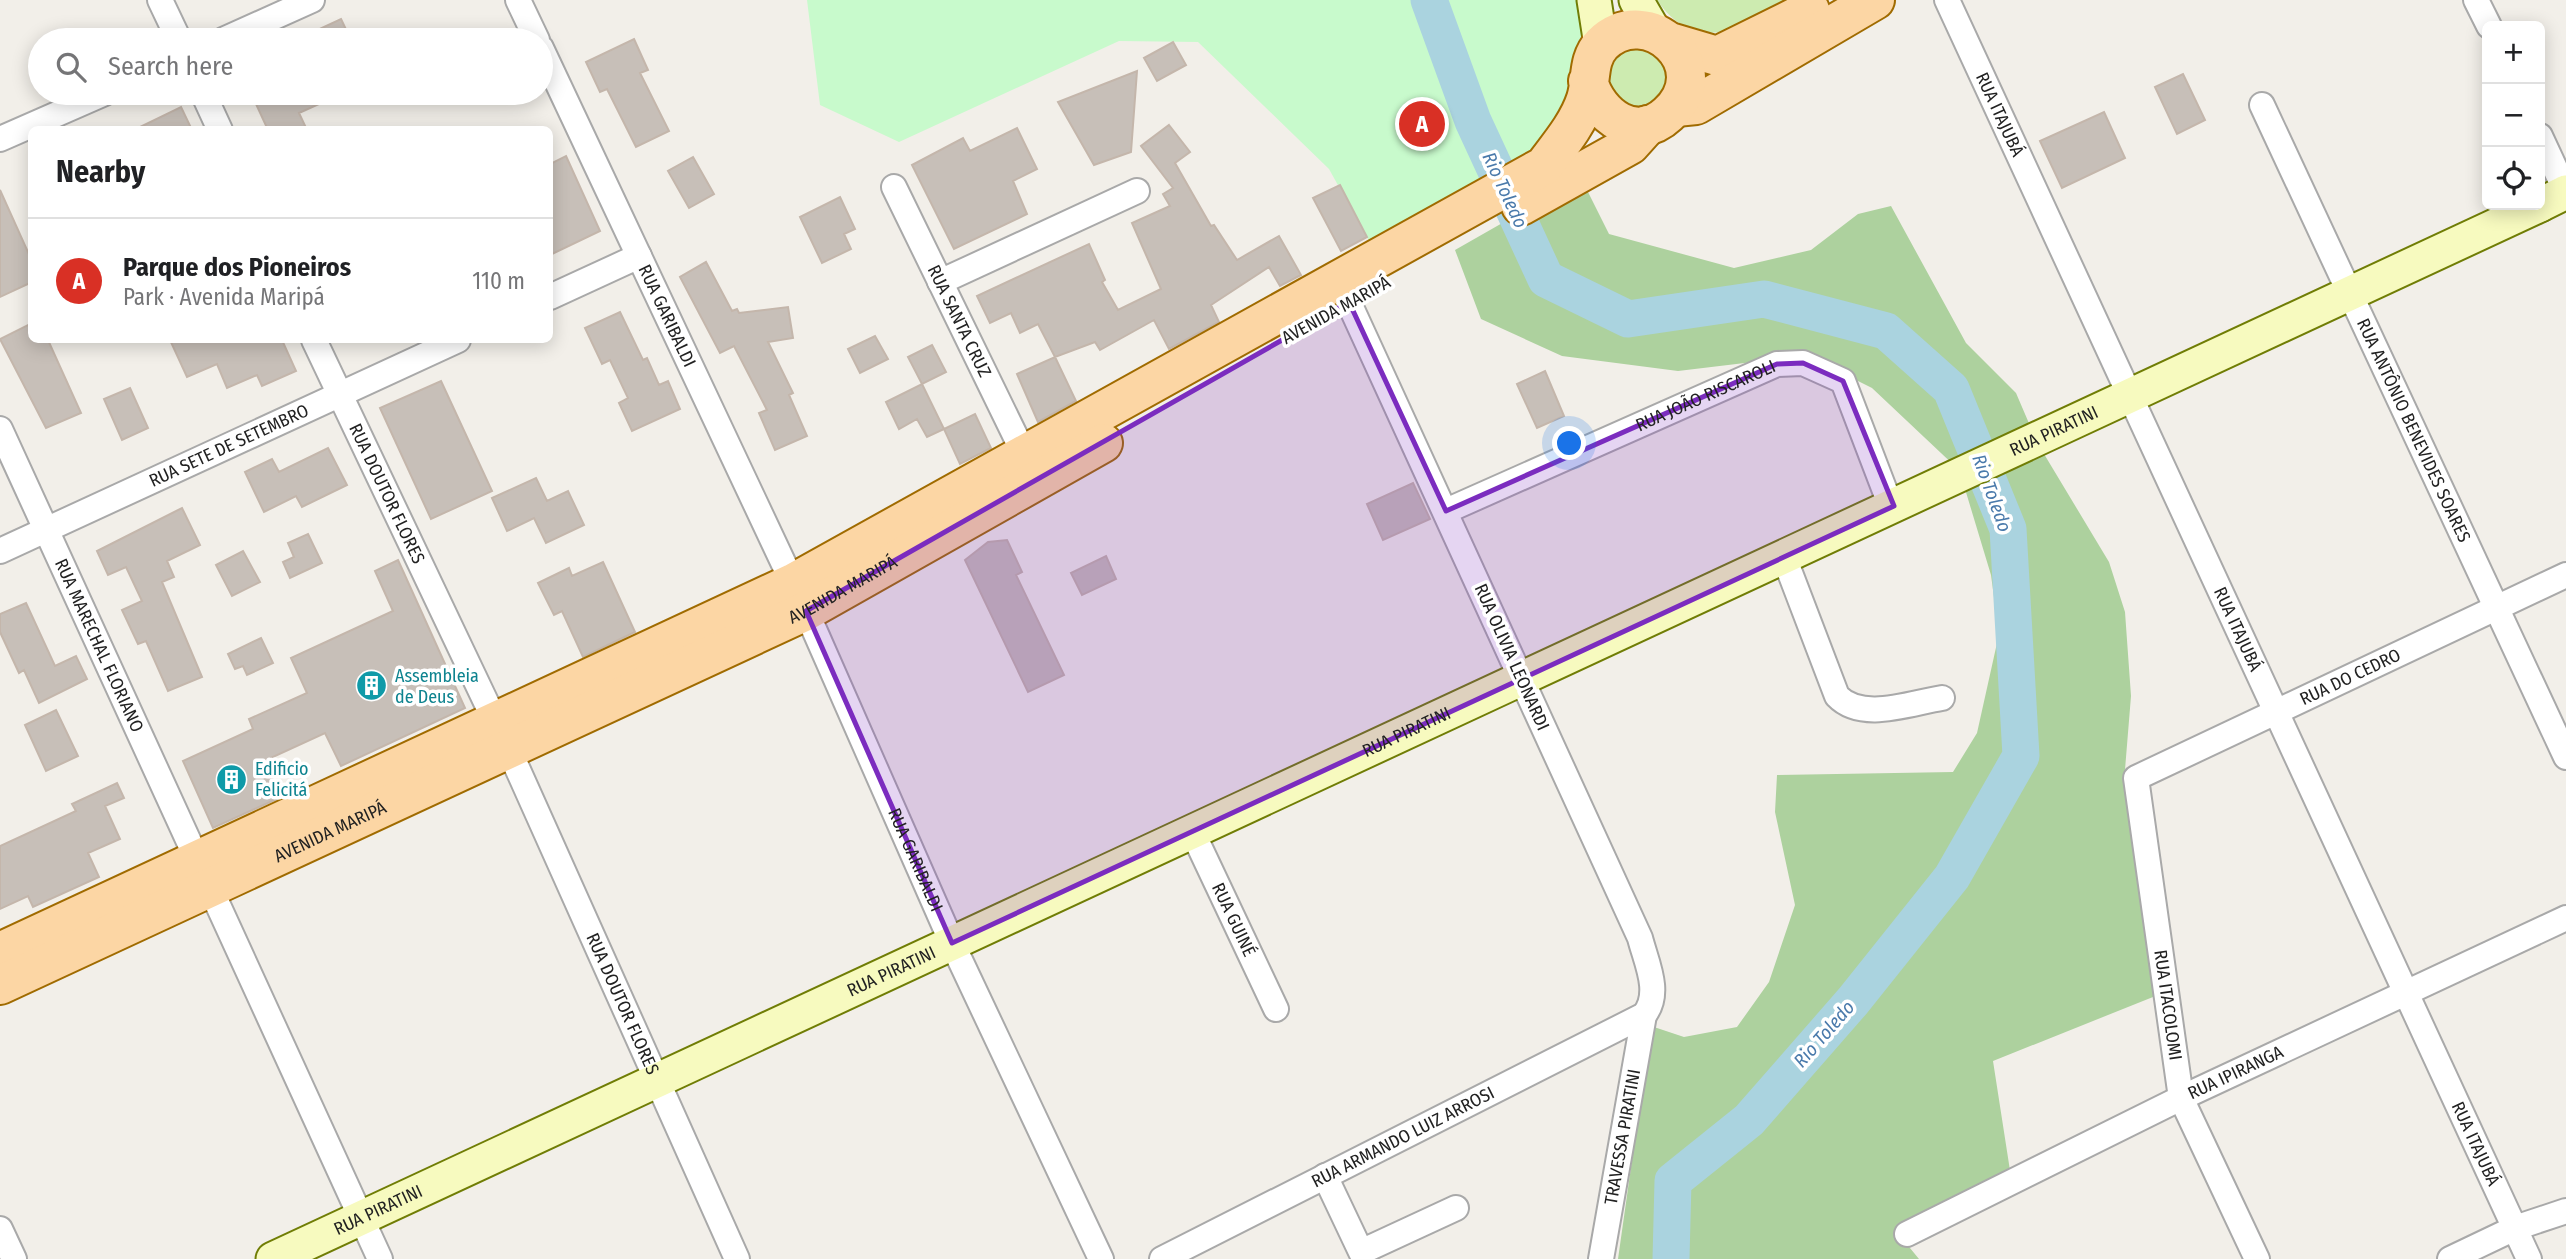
<!DOCTYPE html>
<meta charset="utf-8">
<style>
:root{--surface:#fff;--page:#f2f2f2;--text:#202124;--muted:#757577;--line:#e0e0e0;--accent:#d93025}
body{margin:0;font-family:"Fira Sans Condensed",sans-serif;background:var(--page);color:var(--text)}
.controls{position:absolute;right:21px;top:21px;display:grid;overflow:hidden;border-radius:10px;box-shadow:0 4px 18px #0003}
.controls button{width:63px;height:63px;display:grid;place-items:center;padding:0;border:0;border-bottom:2px solid var(--line);background:var(--surface);color:var(--text);font:35px sans-serif}
.you{position:absolute;left:1570px;top:444px;width:24px;height:24px;margin:-18px;border:5px solid #fff;border-radius:50%;background:#1a73e8;box-shadow:0 0 0 10px #1a73e833}
.badge{display:grid;place-items:center;width:46px;height:46px;border-radius:50%;background:var(--accent);color:#fff;font-size:23px;font-weight:700}
.pin{position:absolute;translate:-50% -50%;border:4px solid #fff;box-shadow:0 2px 7px #0006}
.list{margin:0;padding:0;list-style:none}
h2{display:flex;justify-content:space-between;align-items:center;height:91px;margin:0;padding:0 28px;font-size:30px}
h2 small{font-size:23px;font-weight:400;color:var(--muted)}
.list li{display:grid;grid-template-columns:46px 1fr auto;gap:21px;align-items:center;box-sizing:border-box;height:126px;padding:0 28px;border-top:2px solid var(--line)}
.list b{display:block;font-size:26px;white-space:nowrap}
.list p{margin:0;font-size:23px;white-space:nowrap;color:var(--muted)}
.list em{font-size:23px;font-style:normal;color:var(--muted)}
.icon{flex:none;width:38px;height:38px;fill:none;stroke:currentColor;stroke-width:2;stroke-linecap:round;stroke-linejoin:round}
.map{position:relative;flex:none;width:2566px;height:1259px;overflow:hidden}
.search{position:absolute;background:var(--surface);box-shadow:0 4px 18px #0003;left:28px;top:28px;width:525px;height:77px;display:flex;align-items:center;gap:18px;box-sizing:border-box;padding:0 24px;border-radius:38px;color:var(--muted);font-size:26px}
.panel{position:absolute;background:var(--surface);box-shadow:0 4px 18px #0003;left:28px;top:126px;width:525px;height:217px;border-radius:10px}
.map>svg:first-child{display:block}
.grass{fill:#cdebb0}
.forest{fill:#add19e}
.park{fill:#c8facc}
.lines{fill:none;stroke-linecap:round;stroke-linejoin:round}
.river{stroke:#aad3df;stroke-width:37}
.building{fill:#c7bfb8;stroke:#c4b6ab;stroke-width:2}
.street-casing{stroke:#a9a9a9;stroke-width:28}
.secondary-casing{stroke:#707d05;stroke-width:37}
.primary-casing{stroke:#a06b00;stroke-width:42}
.street{stroke:#fff;stroke-width:24}
.secondary{stroke:#f7fabf;stroke-width:33}
.primary{stroke:#fcd6a4;stroke-width:38}
.marked{fill:#7b2cbf;fill-opacity:0.2;stroke:#7b2cbf;stroke-width:5;stroke-linejoin:round}
.labels{text-anchor:middle;dominant-baseline:central;stroke-width:7;stroke-linejoin:round;paint-order:stroke}
.street-label{font-size:18px;fill:#222;stroke:#fff}
.culture-label{font-size:18px;fill:#0d838f;stroke:#fff;text-anchor:start}
.water-label{font-size:19px;font-style:italic;fill:#4a7aab;stroke:#fff}
</style>
<div class="map">
<svg width="2566" height="1259" viewBox="0 0 2566 1259">
<rect width="100%" height="100%" fill="#f2efe9"/>
<path class="grass" d="M1657 0H1790C1744 28 1696 57 1657 0Z
M1632 37 1670 62 1664 97 1644 109 1620 107 1599 68Z"/>
<path class="forest" d="M1581 178 1609 234 1734 268 1811 250 1858 214 1891 206 1966 343 2016 393 2034 435 1959 470 1872 388 1846 375 1778 359 1678 371 1562 356 1481 319 1455 250Z
M2038 444 2109 562 2125 612 2131 696 2124 782 2163 993 1993 1061 2011 1177 1896 1231 1919 1259H1618L1651 1026 1684 1037 1737 1027 1769 982 1795 905 1775 812 1777 775 1953 772 1977 733 1999 634 1991 575 1962 479Z"/>
<path class="park" d="M807 0H1583L1586 24 1575 82 1549 139 1379 259 1329 169 1198 42 1119 41 899 142 820 105Z"/>
<g class="lines">
<path class="river" d="M1429 0 1473 121 1546 279 1628 319 1764 299 1886 331 1951 389 2008 529 2021 756 1952 877 1853 1001 1749 1120 1673 1181 1671 1259"/>
</g>
<path class="building" d="M341 19 351 40H296Z
M634 39 648 70 640 73 669 131 636 147 607 89 600 92 586 62Z
M1173 42 1186 65 1157 81 1144 58Z
M1137 71 1131 152 1094 165 1058 102Z
M2183 74 2205 120 2177 134 2155 87Z
M251 93H343L299 113 307 130H268Z
M181 107 192 130H134Z
M2104 112 2125 158 2062 188 2040 141Z
M1169 125 1190 152 1175 163 1211 226 1214 225 1237 260 1279 236 1301 275 1280 286 1269 267 1211 305 1219 322 1169 349 1154 320 1100 350 1095 342 1055 357 1038 324 1020 333 1011 313 990 323 977 296 1089 244 1105 280 1102 282 1118 310 1161 289 1132 223 1170 206 1163 194 1173 188 1141 146Z
M1017 128 1037 169 1013 181 1027 214 954 249 912 165 963 138 970 151Z
M566 156 600 231 550 255V164Z
M693 157 714 194 689 208 668 171Z
M1340 185 1367 237 1341 251 1313 198Z
M0 190 32 261V282L0 297Z
M840 197 855 229 844 234 851 249 822 263 800 217Z
M706 262 732 311 737 309 739 313 788 307 793 338 768 342 793 393 789 395 807 436 775 450 759 413 767 410 734 346 720 353 680 277Z
M620 312 643 360 647 358 659 385 668 381 680 409 632 431 619 403 628 398 610 360 602 364 585 328Z
M32 323V340H48L81 413 46 428 0 339Z
M875 336 888 359 860 373 848 349Z
M170 340H282L296 371 262 386 257 375 227 388 217 364 187 377Z
M932 345 946 372 922 384 908 357Z
M1055 357 1076 401 1038 422 1017 374Z
M1545 371 1564 416 1537 428 1517 384Z
M441 381 492 491 431 519 380 408Z
M922 384 944 429 927 437 917 419 899 429 886 402Z
M130 388 148 428 122 440 104 399Z
M975 414 991 448 960 464 944 429Z
M328 448 347 485 302 507 296 496 264 512 245 472 272 459 279 472Z
M536 478 547 501 568 491 584 525 546 543 534 518 507 531 492 498Z
M1413 483 1430 519 1383 540 1367 504Z
M182 508 200 545 167 561 174 577 162 582 202 677 168 691 146 641 138 644 122 610 142 601 126 567 108 575 97 551Z
M308 534 322 563 290 578 283 562 294 557 288 543Z
M1007 540 1022 572 1016 575 1064 675 1028 692 965 560 988 542Z
M243 551 260 582 232 596 216 565Z
M1106 556 1116 579 1082 595 1071 573Z
M398 560 465 708 341 766 325 733 264 761 281 797 213 828 183 761 253 729 249 719 307 693 291 658 393 611 375 571Z
M603 562 635 632 583 657 562 611 554 615 538 583 569 568 572 576Z
M26 603 55 666 76 656 87 679 39 703 24 670 19 673 0 632V614Z
M261 638 273 663 247 675 243 666 235 669 228 654Z
M56 710 78 756 46 771 25 725Z
M117 783 124 798 105 806 120 839 88 853 99 877 33 907 28 896 0 909V846L76 811 72 804Z"/>
<g class="lines">
<defs>
<g id="street">
<path d="M160 0 179 40"/>
<path d="M518 0 537 40"/>
<path id="s1" d="M1947 0 2529 1259"/>
<path d="M2476 0 2489 26"/>
<path d="M223 40 312 0"/>
<path id="s2" d="M541 48 806 611 952 943 1101 1259"/>
<path d="M203 93 220 130"/>
<path id="s3" d="M2262 105 2566 757"/>
<path d="M2540 136 2566 192"/>
<path d="M0 139 105 93"/>
<path id="s4" d="M894 187 1030 466"/>
<path d="M940 282 1137 191"/>
<path d="M550 297 639 256"/>
<path id="s5" d="M314 340 514 761 737 1259"/>
<path id="s6" d="M0 429 380 1259"/>
<path id="s7" d="M1446 511 1777 364 1803 363 1843 381 1885 491 1894 506"/>
<path id="s8" d="M0 551 458 340"/>
<path d="M1784 557 1837 696C1862 722 1910 703 1942 698"/>
<path id="s9" d="M1192 831 1276 1009"/>
<path d="M1325 1176 1361 1252 1456 1208"/>
<path d="M0 1229 14 1259"/>
<path id="s10" d="M1907 1234 2181 1098 2566 918"/>
<path id="s11" d="M1162 1259 1644 1015C1662 993 1646 962 1640 938L1339 281"/>
<path id="s12" d="M1601 1259 1644 1015"/>
<path id="s13" d="M2257 1259 2181 1098 2136 778 2566 575"/>
<path d="M2450 1259 2515 1228 2566 1211"/>
</g>
<g id="secondary">
<path d="M1594 0 1601 45"/>
<path d="M1636 0 1654 31"/>
<path d="M2540 205 2566 192"/>
<path id="s14" d="M273 1259 2540 205"/>
</g>
<g id="primary">
<path d="M1673 43 1717 56 1810 10"/>
<path d="M1676 107 1696 105 1875 0"/>
<path d="M1521 206 1630 145 1648 125"/>
<path d="M0 952 793 583 1544 166C1559 146 1578 124 1586 99 1592 80 1587 60 1602 44 1647 0 1720 66 1668 114 1636 144 1598 116 1588 81"/>
<path id="s15" d="M0 985 806 611 1103 443"/>
</g>
</defs>
<use href="#street" class="street-casing"/>
<use href="#secondary" class="secondary-casing"/>
<use href="#primary" class="primary-casing"/>
<use href="#street" class="street"/>
<use href="#secondary" class="secondary"/>
<use href="#primary" class="primary"/>
</g>
<path class="marked" d="M1349 302 1446 511 1777 364 1803 363 1843 381 1894 506 952 943 806 611Z"/>
<defs>
<symbol id="building-disc" viewBox="-11 -11 22 22"><circle r="9.5" fill="#0f9aa8" stroke="#fff"/><path d="M-4-6H4V6H1V3H-1V6H-4ZM-2.5-4.3h1.7v1.8h-1.7ZM.8-4.3h1.7v1.8H.8ZM-2.5-1h1.7V.8h-1.7ZM.8-1h1.7V.8H.8Z" fill="#fff"/></symbol>
</defs>
<g fill-rule="evenodd">
<use href="#building-disc" x="354" y="668" width="35" height="35"/>
<use href="#building-disc" x="214" y="762" width="35" height="35"/>
</g>
<g class="labels">
<g class="street-label">
<text stroke="none"><textPath href="#s1" startOffset="126">RUA ITAJUBÁ</textPath></text>
<text transform="translate(1336 310) rotate(-29)">AVENIDA MARIPÁ</text>
<text stroke="none"><textPath href="#s2" startOffset="296">RUA GARIBALDI</textPath></text>
<text stroke="none"><textPath href="#s4" startOffset="149">RUA SANTA CRUZ</textPath></text>
<text stroke="none"><textPath href="#s7" startOffset="284">RUA JOÃO RISCAROLI</textPath></text>
<text stroke="none"><textPath href="#s14" startOffset="1964">RUA PIRATINI</textPath></text>
<text stroke="none"><textPath href="#s3" startOffset="359">RUA ANTÔNIO BENEVIDES SOARES</textPath></text>
<text stroke="none"><textPath href="#s8" startOffset="252">RUA SETE DE SETEMBRO</textPath></text>
<text stroke="none"><textPath href="#s5" startOffset="170">RUA DOUTOR FLORES</textPath></text>
<text stroke="none"><textPath href="#s15" startOffset="931">AVENIDA MARIPÁ</textPath></text>
<text stroke="none"><textPath href="#s1" startOffset="693">RUA ITAJUBÁ</textPath></text>
<text stroke="none"><textPath href="#s6" startOffset="238">RUA MARECHAL FLORIANO</textPath></text>
<text transform="translate(1512 657) rotate(66)">RUA OLIVIA LEONARDI</text>
<text stroke="none"><textPath href="#s13" startOffset="738">RUA DO CEDRO</textPath></text>
<text stroke="none"><textPath href="#s14" startOffset="1250">RUA PIRATINI</textPath></text>
<text stroke="none"><textPath href="#s15" startOffset="364">AVENIDA MARIPÁ</textPath></text>
<text stroke="none"><textPath href="#s2" startOffset="894">RUA GARIBALDI</textPath></text>
<text stroke="none"><textPath href="#s9" startOffset="98">RUA GUINÉ</textPath></text>
<text stroke="none"><textPath href="#s14" startOffset="682">RUA PIRATINI</textPath></text>
<text stroke="none"><textPath href="#s5" startOffset="732">RUA DOUTOR FLORES</textPath></text>
<text transform="translate(2168 1005) rotate(82)">RUA ITACOLOMI</text>
<text stroke="none"><textPath href="#s10" startOffset="366">RUA IPIRANGA</textPath></text>
<text stroke="none"><textPath href="#s11" startOffset="270">RUA ARMANDO LUIZ ARROSI</textPath></text>
<text stroke="none"><textPath href="#s12" startOffset="124">TRAVESSA PIRATINI</textPath></text>
<text stroke="none"><textPath href="#s1" startOffset="1260">RUA ITAJUBÁ</textPath></text>
<text stroke="none"><textPath href="#s14" startOffset="116">RUA PIRATINI</textPath></text>
</g>
<g class="culture-label">
<text x="395" y="676">Assembleia<tspan x="395" dy="21">de Deus</tspan></text>
<text x="255" y="769">Edificio<tspan x="255" dy="21">Felicitá</tspan></text>
</g>
<g class="water-label">
<text transform="translate(1505 190) rotate(65)">Rio Toledo</text>
<text transform="translate(1992 493) rotate(70)">Rio Toledo</text>
<text transform="translate(1824 1034) rotate(-49)">Rio Toledo</text>
</g>
</g>
</svg>
<div class="controls">
<button>+</button>
<button>−</button>
<button><svg class="icon" aria-label="locate" viewBox="0 0 24 24"><circle cx="12" cy="12" r="6"/><path d="M12 2v4M12 18v4M2 12h4M18 12h4"/></svg></button>
</div>
<div class="you"></div>
<div class="pin badge" style="left:1422px;top:124px">A</div>
<div class="search"><svg class="icon" aria-label="search" viewBox="0 0 24 24"><circle cx="10" cy="10" r="6"/><path d="M15 15l6 6"/></svg>Search here</div>
<section class="panel">
<h2>Nearby<small></small></h2>
<ul class="list">
<li><span class="badge">A</span><div><b>Parque dos Pioneiros</b><p>Park · Avenida Maripá</p></div><em>110 m</em></li>
</ul>
</section>
</div>
